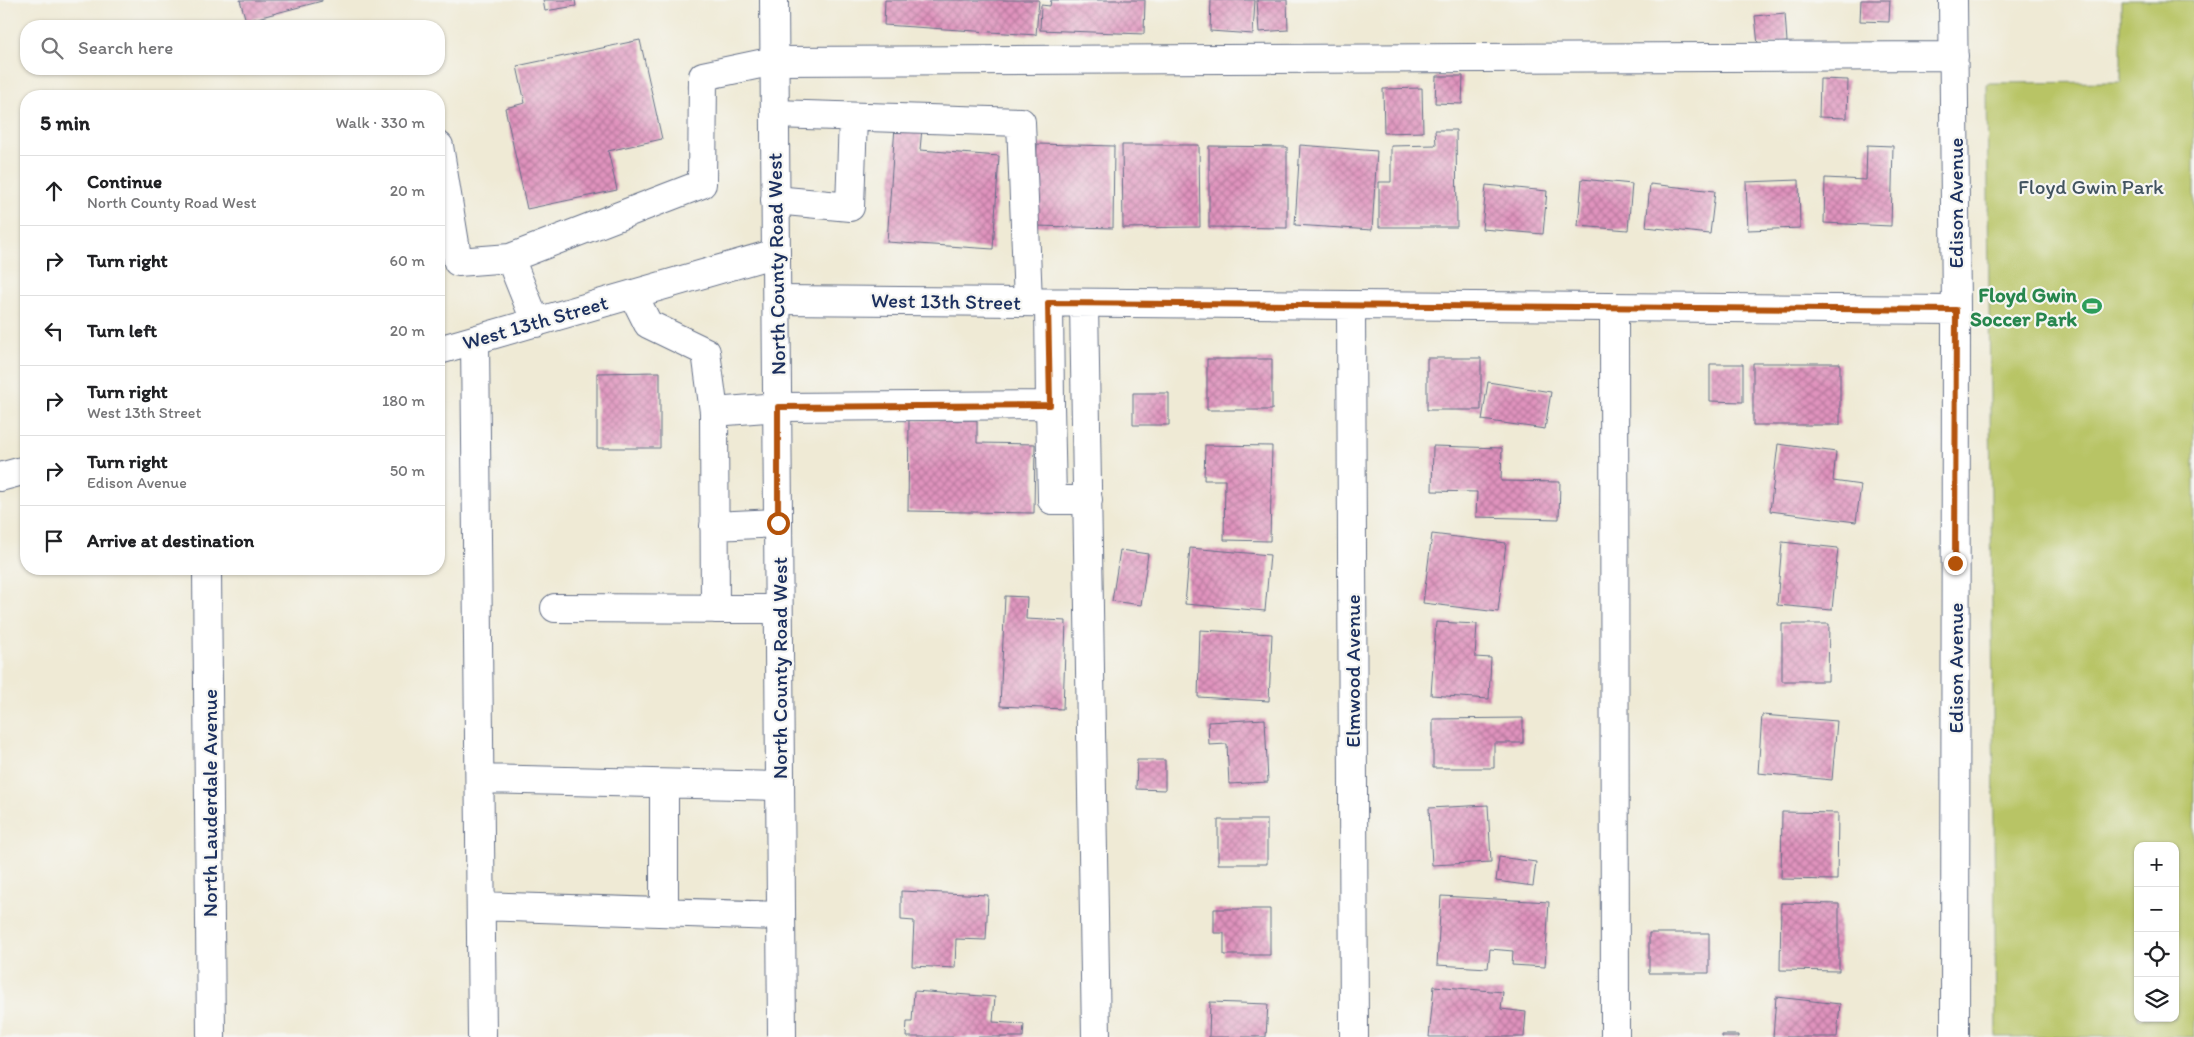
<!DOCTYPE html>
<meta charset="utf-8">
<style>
:root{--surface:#fff;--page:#f6f6f6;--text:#202124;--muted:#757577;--line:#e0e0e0}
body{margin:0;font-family:Itim,sans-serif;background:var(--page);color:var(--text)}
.controls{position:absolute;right:15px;bottom:15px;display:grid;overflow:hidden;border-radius:10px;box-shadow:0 1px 4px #0004}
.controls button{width:45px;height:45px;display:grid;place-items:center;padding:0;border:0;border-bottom:1px solid var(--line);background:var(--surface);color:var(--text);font:25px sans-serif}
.stop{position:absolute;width:15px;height:15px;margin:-11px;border:4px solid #b45309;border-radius:50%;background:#fff}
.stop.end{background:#b45309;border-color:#fff;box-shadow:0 1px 5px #0008}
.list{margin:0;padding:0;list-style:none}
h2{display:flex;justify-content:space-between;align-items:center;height:65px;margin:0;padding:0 20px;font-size:21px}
h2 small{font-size:16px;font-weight:400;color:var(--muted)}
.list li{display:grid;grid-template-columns:32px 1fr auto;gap:15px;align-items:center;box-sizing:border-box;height:70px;padding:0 20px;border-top:1px solid var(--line)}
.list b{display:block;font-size:19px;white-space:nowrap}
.list p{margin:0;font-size:16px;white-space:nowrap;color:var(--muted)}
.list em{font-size:16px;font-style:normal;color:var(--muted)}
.icon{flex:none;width:28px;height:28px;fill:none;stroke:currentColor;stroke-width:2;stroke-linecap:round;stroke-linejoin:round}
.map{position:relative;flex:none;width:2194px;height:1037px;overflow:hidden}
.search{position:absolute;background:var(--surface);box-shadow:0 1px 4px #0004;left:20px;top:20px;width:425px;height:55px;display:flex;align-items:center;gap:12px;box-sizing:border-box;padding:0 18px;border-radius:20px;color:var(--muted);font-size:19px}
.panel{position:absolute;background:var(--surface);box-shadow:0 1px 4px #0004;left:20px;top:90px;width:425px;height:485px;border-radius:20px}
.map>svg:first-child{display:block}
.green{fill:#b8c465;stroke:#6a7a62;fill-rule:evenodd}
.building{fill:url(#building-cross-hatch)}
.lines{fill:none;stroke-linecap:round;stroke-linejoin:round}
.minor-casing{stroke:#657088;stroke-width:30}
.major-casing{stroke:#657088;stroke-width:30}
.minor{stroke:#fff;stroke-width:28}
.major{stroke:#fff;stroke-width:28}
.route{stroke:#b45309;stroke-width:6}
.labels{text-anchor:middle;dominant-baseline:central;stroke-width:4.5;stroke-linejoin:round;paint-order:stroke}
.park-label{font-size:21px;fill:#425460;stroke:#f6f6f2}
.street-label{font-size:21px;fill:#1b2f5e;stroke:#f6f6f2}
.leisure-label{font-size:21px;font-weight:bold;fill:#27864d;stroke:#f6f6f2;text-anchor:end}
</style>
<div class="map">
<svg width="2194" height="1037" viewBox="0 0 2194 1037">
<defs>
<pattern id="building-cross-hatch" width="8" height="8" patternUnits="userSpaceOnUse" patternTransform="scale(1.25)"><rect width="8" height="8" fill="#e093bd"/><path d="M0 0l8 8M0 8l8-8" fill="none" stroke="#b5789d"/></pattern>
</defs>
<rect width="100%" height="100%" fill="#f6f6f2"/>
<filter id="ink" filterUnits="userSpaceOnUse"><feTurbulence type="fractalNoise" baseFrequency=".02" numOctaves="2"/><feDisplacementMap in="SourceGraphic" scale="10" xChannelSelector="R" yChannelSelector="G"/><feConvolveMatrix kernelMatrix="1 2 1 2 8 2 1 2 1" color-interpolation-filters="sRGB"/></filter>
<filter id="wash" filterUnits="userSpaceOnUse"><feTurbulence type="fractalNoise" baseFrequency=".0096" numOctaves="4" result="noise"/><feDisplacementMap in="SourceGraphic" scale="20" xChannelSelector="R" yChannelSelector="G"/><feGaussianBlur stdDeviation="1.12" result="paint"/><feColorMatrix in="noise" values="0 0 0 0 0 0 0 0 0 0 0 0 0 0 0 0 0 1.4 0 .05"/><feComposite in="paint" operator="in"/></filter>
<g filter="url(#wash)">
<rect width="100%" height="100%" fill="#efead5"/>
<path class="green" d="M2121 0H2194V1037H1996L1987 83 2121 82ZM2138 846H2175V1018H2138Z"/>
<g id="blocks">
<path class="building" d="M240 0H322V1L246 21Z
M543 0H575L576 6 545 11Z
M885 0H1039L1036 35 884 25Z
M1051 0H1145L1144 34 1040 30 1041 5 1050 6Z
M1211 0H1255L1253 34 1210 31Z
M1257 0H1287L1288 30 1259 32Z
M1861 0H1890L1889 22 1860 21Z
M1785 13 1787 42 1758 45 1755 16Z
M640 40 662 139 608 151 617 190 527 209 505 108 525 103 517 66Z
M1436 76H1463L1462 104 1435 103Z
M1820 79 1848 80 1847 118 1819 117Z
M1422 88 1423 132 1384 133 1383 89Z
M895 126 922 128 920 150 999 156 993 249 887 242Z
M1435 130H1456L1457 227H1379V182H1391V146L1436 145Z
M1037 144 1114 146 1113 228 1035 226Z
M1122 145H1199L1200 227 1123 228Z
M1300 145 1377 151 1372 230 1295 225Z
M1867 145 1893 146 1891 226 1824 223 1825 178 1866 180Z
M1209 146 1287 147V228L1209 227Z
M1582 179 1632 184 1628 230 1578 226Z
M1799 180 1800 228 1748 230 1746 182Z
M1650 184 1715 191 1710 234 1646 227Z
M1486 185 1547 191 1543 234 1482 229Z
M1427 358H1481V410H1427Z
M1207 359H1272V410H1207Z
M1753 363H1840V425H1753Z
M1710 364H1743V402L1710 401Z
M660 372V448H597V373Z
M1488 382 1551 392 1545 429 1482 420Z
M1133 393H1169V425H1133Z
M909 420H977V443L1035 444 1034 513 908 511Z
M1778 444 1836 452 1833 481 1861 485 1856 522 1770 511Z
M1205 445 1272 446 1270 541 1224 540 1225 480H1204Z
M1433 446 1502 448 1501 481 1560 482 1559 519 1476 517 1477 492 1432 491Z
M1432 534 1506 543 1498 612 1423 603Z
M1782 542 1838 548 1832 610 1777 605Z
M1190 548 1270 555 1265 611 1185 604Z
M1120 550 1148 554 1141 605 1112 601Z
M1005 596 1027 597 1026 619 1066 621 1063 709 1000 706Z
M1436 622 1477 624 1475 657 1491 658 1489 699 1431 695Z
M1782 624H1829L1828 681H1782Z
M1200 630 1272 634 1269 701 1198 697Z
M1762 715 1837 721 1832 780 1758 773Z
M1523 718V743H1494V768H1433V719Z
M1265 719 1268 782 1229 784 1227 744 1209 745 1208 722Z
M1137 760H1165V790L1136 789Z
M1488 805 1491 862 1432 865 1429 808Z
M1782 812 1838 813 1837 880 1781 879Z
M1218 820H1267V864H1218Z
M1499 857 1536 862 1533 886 1496 881Z
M901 891 988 895 986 940 956 939 955 968 912 966 914 921 901 920Z
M1441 896 1549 902 1545 967 1512 965 1513 951 1490 949 1488 968 1437 965Z
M1781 903 1839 904V971L1780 970Z
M1214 909H1270V955H1224V933H1214Z
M1649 933H1709V973H1649Z
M1434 986 1503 992 1501 1009 1526 1012 1524 1037H1429Z
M914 991 995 997 993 1022 1024 1024 1023 1037H906L907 1022H912Z
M1776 997 1840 1004 1837 1037H1773Z
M1210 1002 1268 1004 1266 1037H1209Z
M1722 1035H1738V1037H1722Z"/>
</g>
</g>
<g filter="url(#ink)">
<use href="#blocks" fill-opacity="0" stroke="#657088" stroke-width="1"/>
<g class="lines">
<defs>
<path id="minor" d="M1953 0 1956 310 1955 1037
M775 114 1021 122 1028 302
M439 146 458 262 510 258
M775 200 850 207 853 117
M633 294 648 324 706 352 714 412 715 609
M777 300 1956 310
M1084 303 1096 1037
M1351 305 1354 1037
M1614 308 1615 1037
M536 323 510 258 702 184 703 76 774 61 1954 56
M475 340 482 1037
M439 350 776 253
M1050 405 1052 500H1088
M714 412 778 407 1050 405 1049 303
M0 477 26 470
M714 526 778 523
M207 569 211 1037
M555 608 778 609
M480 779 780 786
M481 906 781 916
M664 912V784"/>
<path id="major" d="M774 0 782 1037"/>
</defs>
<use href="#minor" class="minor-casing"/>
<use href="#major" class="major-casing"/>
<use href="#minor" class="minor"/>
<use href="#major" class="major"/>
</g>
</g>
<g class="lines" filter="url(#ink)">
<path class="route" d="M778 523V407L1050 405 1048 303 1956 310 1955 563"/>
</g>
<defs>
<symbol id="stadium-bare" viewBox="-9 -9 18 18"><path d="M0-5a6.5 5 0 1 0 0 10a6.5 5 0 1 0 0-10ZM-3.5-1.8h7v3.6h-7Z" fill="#2e9e5b" stroke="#f6f6f2" stroke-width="2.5" paint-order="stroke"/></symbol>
</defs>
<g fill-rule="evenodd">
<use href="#stadium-bare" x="2078" y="292" width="28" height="28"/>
</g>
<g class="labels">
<g class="park-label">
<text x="2091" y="186">Floyd Gwin Park</text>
</g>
<g class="street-label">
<text transform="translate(1955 203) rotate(-90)">Edison Avenue</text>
<text transform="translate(776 264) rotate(-91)">North County Road West</text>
<text transform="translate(946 301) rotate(1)">West 13th Street</text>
<text transform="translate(535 322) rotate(-16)">West 13th Street</text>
<text transform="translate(779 668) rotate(-90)">North County Road West</text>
<text transform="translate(1955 668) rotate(-90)">Edison Avenue</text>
<text transform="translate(1352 671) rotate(-90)">Elmwood Avenue</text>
<text transform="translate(209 803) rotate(-90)">North Lauderdale Avenue</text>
</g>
<g class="leisure-label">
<text x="2077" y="294">Floyd Gwin<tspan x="2077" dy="24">Soccer Park</tspan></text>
</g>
</g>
</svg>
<div class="controls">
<button>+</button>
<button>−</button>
<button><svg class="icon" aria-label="locate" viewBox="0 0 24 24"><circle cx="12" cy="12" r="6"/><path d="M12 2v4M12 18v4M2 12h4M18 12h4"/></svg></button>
<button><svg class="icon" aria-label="layers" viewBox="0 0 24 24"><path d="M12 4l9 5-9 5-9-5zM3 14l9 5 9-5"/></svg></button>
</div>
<div class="stop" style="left:778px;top:523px"></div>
<div class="stop end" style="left:1955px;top:563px"></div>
<div class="search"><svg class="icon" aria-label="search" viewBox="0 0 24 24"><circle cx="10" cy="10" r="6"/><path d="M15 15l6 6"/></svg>Search here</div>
<section class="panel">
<h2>5 min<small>Walk · 330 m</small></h2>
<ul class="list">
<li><svg class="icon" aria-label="ahead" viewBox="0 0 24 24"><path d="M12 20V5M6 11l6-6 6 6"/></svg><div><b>Continue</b><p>North County Road West</p></div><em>20 m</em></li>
<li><svg class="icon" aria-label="right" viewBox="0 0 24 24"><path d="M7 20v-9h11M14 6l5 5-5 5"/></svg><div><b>Turn right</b></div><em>60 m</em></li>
<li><svg class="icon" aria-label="left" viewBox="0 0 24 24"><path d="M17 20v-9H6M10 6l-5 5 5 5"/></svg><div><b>Turn left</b></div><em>20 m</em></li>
<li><svg class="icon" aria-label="right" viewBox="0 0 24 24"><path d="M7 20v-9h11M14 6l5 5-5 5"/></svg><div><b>Turn right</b><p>West 13th Street</p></div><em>180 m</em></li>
<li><svg class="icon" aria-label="right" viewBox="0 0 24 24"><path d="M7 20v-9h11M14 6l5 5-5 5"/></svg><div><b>Turn right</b><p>Edison Avenue</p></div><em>50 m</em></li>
<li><svg class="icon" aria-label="arrive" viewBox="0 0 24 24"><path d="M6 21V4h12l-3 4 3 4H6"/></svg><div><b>Arrive at destination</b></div></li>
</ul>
</section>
</div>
